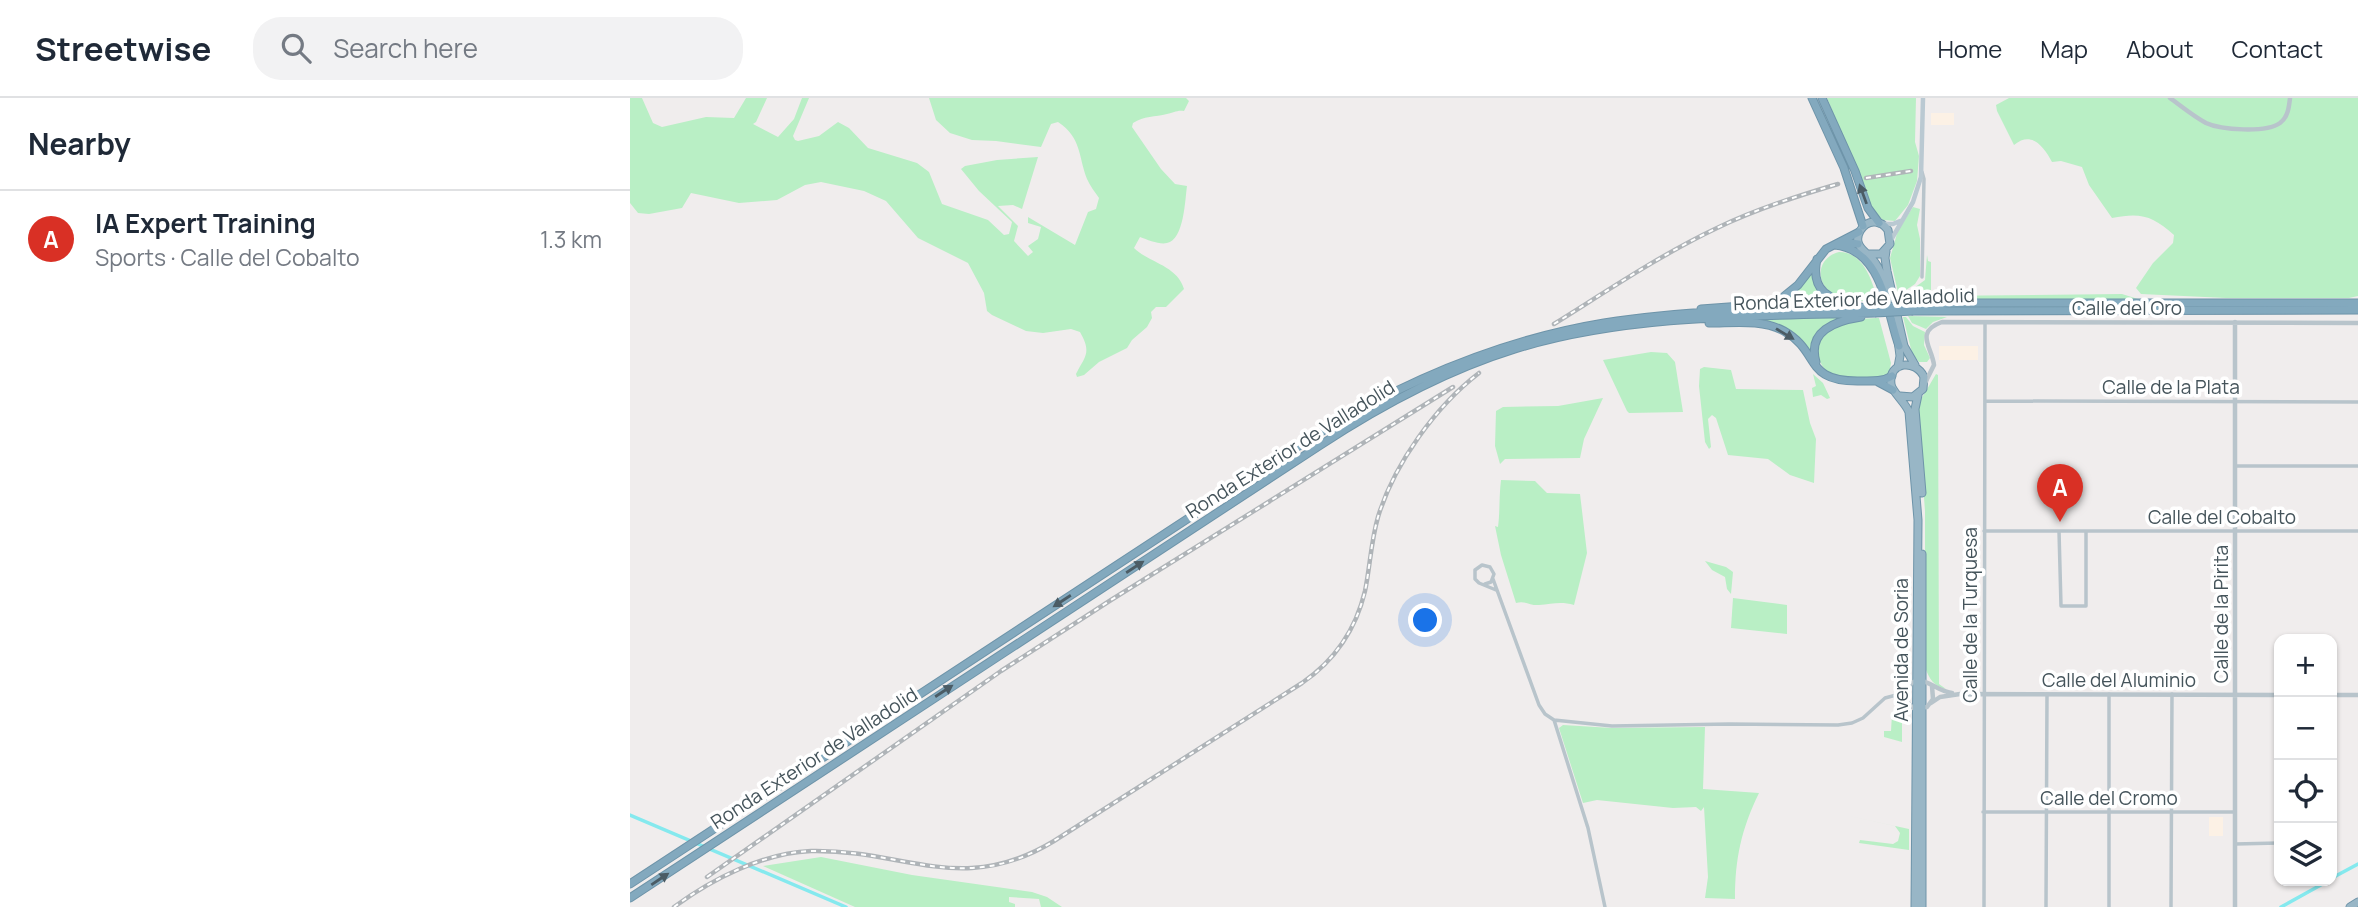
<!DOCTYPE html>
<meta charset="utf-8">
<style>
:root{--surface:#fff;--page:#f2f2f3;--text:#1f2937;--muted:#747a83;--line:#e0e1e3;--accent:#d93025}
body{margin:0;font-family:Manrope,sans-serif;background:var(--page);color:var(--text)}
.controls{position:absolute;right:21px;bottom:21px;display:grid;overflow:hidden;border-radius:14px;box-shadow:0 2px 5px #0004}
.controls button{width:63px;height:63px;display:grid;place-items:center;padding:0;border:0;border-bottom:2px solid var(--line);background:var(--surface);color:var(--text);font:35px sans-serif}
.you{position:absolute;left:796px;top:523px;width:24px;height:24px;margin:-18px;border:5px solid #fff;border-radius:50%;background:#1a73e8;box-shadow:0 0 0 10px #1a73e833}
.badge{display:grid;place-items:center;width:46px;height:46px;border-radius:50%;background:var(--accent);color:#fff;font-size:23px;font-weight:700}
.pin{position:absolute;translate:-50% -58px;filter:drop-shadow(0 2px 4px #0008)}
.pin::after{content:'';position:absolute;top:37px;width:24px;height:21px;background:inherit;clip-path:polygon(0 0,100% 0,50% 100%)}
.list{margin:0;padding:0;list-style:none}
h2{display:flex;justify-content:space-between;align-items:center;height:91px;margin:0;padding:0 28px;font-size:30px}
h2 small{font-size:23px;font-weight:400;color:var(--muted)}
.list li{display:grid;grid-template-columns:46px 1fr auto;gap:21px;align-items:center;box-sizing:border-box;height:98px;padding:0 28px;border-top:2px solid var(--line)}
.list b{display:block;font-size:26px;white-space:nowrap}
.list p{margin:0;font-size:23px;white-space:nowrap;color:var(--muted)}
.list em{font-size:23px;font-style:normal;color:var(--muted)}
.icon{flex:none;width:38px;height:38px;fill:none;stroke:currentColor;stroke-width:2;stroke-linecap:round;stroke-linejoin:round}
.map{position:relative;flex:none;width:1728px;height:809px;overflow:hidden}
header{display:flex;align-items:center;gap:42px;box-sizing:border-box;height:98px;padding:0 35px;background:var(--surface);border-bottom:2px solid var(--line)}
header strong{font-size:33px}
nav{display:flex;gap:38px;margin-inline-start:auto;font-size:24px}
.search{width:490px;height:63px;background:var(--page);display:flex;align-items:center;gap:18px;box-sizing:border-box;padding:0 24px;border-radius:28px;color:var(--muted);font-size:26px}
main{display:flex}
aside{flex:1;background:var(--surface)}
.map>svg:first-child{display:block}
.commercial{fill:#fcf1e5}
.green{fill:#b9efc5}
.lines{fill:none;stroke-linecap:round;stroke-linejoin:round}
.canal{stroke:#85e9ee;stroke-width:3.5}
.trunk-casing{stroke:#6e94a9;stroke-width:9}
.motorway-casing{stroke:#6e94a9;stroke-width:9}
.minor{stroke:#b8c4cb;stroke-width:3.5}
.tertiary{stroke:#b8c4cb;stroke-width:4.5}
.secondary{stroke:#bac9d2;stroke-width:4.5}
.trunk{stroke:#98b6c6;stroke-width:7}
.motorway{stroke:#83a9be;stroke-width:7}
.rail-casing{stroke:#afb4b8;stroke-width:4.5}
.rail{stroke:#fff;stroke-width:2;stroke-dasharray:5;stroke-linecap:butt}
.motorway-bridge-casing{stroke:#6e94a9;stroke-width:9;stroke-linecap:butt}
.motorway-bridge{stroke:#83a9be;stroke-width:7}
.oneway{fill:#4b5c65}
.labels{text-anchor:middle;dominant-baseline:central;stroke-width:7;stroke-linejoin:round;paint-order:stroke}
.street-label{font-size:19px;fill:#45545b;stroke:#fff}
</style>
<header>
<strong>Streetwise</strong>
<div class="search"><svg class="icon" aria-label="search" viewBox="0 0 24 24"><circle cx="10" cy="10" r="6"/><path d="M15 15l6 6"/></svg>Search here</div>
<nav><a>Home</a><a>Map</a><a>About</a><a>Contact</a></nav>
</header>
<main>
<aside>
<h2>Nearby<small></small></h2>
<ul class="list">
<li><span class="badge">A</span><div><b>IA Expert Training</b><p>Sports · Calle del Cobalto</p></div><em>1.3 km</em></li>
</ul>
</aside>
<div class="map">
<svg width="1728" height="809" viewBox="0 0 1728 809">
<rect width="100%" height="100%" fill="#f0eded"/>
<path class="commercial" d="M1301 15H1324V27H1301Z
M1309 248H1348V262H1309Z
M1579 719H1593V738H1579Z"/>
<path class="green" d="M0 0H12L23 25 32 29 76 19 104 20 116 0H137L126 24 123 26 148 39 164 21 172 0H179L163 38 165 42 168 43 189 38 208 24 219 30 238 50 287 65 299 74 312 106 358 122 374 137 379 136 382 124 349 93 331 71 335 68 367 62 408 59 392 111 383 107 368 108 388 128 384 143 398 158 403 154 398 148 408 141 411 129 398 125V119L445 147 458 114 466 111 469 100C465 94 460 88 457 81 448 58 452 40 428 24L421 26 411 49 366 43 342 42 320 35 306 22 299 0H556L559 3 554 13C546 12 544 15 537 16 525 19 514 18 503 25L502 29 531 71 545 86 557 88C555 102 554 142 537 145 530 147 518 142 510 139L504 150C519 165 547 167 554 191L536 209H526L521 214 522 220 517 229 502 242 497 250 469 264 454 277 447 279 446 276C455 258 462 255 450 234L441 231 413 235 396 233 362 217 357 213 354 195 338 165 288 140 256 103 234 93 191 84 175 87 147 102 109 105 61 95 52 110 19 116 8 115 0 105Z
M1197 0H1286L1285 44 1289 58 1287 83 1278 107 1265 123 1253 122 1243 113Z
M1379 0H1728V198L1719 200H1596L1511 196 1506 190 1523 165 1543 145 1544 137C1523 118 1511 114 1482 120L1459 87 1452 69 1431 63 1422 64C1413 47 1401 33 1384 47L1367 13 1366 7Z
M1283 109 1290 111 1287 127 1290 141V178L1285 186 1276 192 1272 203H1270L1260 160 1268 132Z
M1209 154C1234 154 1242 183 1248 203 1233 203 1218 204 1204 196 1184 186 1187 159 1209 154Z
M1297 157 1298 163 1301 164V198L1492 196 1508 201 1275 203 1277 195 1295 182Z
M1182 169 1186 190 1221 207 1130 208C1156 204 1169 191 1182 169Z
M1278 218 1317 219 1303 224 1296 231 1282 225Z
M1221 219 1193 229 1183 261 1162 236 1114 222Z
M1273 219H1276L1283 228 1295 234 1294 247 1300 260 1297 264H1289L1282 255Z
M1249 220 1261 265 1259 276C1241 285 1214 281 1196 274L1186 257C1187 252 1187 245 1190 240 1199 223 1232 220 1249 220Z
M1021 254 1037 255 1045 264 1053 314 999 315 997 313 973 262Z
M1074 269 1101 272 1106 291 1173 292 1180 325 1186 341 1184 385 1160 377 1138 361 1098 357 1086 320 1082 317 1078 321 1081 349 1079 351 1075 344 1069 288 1070 271Z
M1183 276 1193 285 1200 300 1197 301 1191 297 1183 299 1182 290 1186 288Z
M1306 276 1308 277 1309 586 1316 591C1304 588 1299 581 1295 569V413L1288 318 1290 303Z
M973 300 954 341 950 360 875 361 870 366 865 348 866 313 873 309 928 308Z
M871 382 905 383 917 395 950 396 957 455 944 507C931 503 922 506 909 507 901 508 895 502 886 505L871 457 865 428 868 429C870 415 869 398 871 382Z
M1075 463 1096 469 1103 474 1101 496 1097 491 1095 479 1082 472Z
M1103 500 1157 507V536L1101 530Z
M1262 616 1272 618V644L1254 639V633H1261Z
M933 627 982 630 1075 629 1073 691 1129 695C1111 732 1105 761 1105 801L1075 800 1078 779 1074 709 1071 713 1066 709 1043 710 967 702 953 705 929 630Z
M1210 716 1279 731V752L1229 745 1230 742 1263 746 1268 743 1270 735 1265 728Z
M191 759 282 777 402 794 417 799 432 809H411L409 801 379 799V804L385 806V809H225L133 768Z"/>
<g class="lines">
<path class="canal" d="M0 717 216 809
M1702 780 1728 766
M1651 809 1698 783"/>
<defs>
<path id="trunk" d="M1256 153 1255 160 1257 173 1274 248 1285 267
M1238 156H1251L1260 146 1258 132C1254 127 1251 124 1244 124 1238 124 1233 128 1230 133 1221 149 1240 155 1246 166 1252 174 1253 184 1256 193
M1268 242 1270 258 1268 269
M1288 297 1285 311 1292 395
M1270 298 1283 299 1293 291 1294 279C1286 261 1258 263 1261 286 1262 294 1275 304 1279 314L1288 422 1285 809
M1292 809V456
M1720 809 1728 804"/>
<path id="motorway" d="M1182 0 1214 70 1233 128
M1192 0 1225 73 1238 110 1249 125
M1214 144 1228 146
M1205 147C1253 152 1256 212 1269 248
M1187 161C1180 193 1200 203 1227 206
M1282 208 1326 205H1728
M1071 211 1126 207 1152 200 1168 187 1196 151 1229 134
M1283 213 1728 212
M1079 225C1104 225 1132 221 1154 233 1191 254 1173 284 1230 283 1241 283 1252 284 1262 278
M1186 264C1177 233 1205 223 1231 219
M1248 284 1263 292
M0 786 684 338C773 284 871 242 974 225 1063 211 1155 211 1245 209
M0 800 689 348C750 308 814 273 885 251 996 216 1129 218 1245 215"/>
</defs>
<use href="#trunk" class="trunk-casing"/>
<use href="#motorway" class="motorway-casing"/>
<path class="minor" d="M1292 74 1294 81 1292 179
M1356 303 1728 304
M1606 368H1728
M1354 433H1728
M1429 433 1431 508H1456V433
M863 481 909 607 915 616 924 622 982 628 1099 626 1208 627 1222 625 1233 620 1255 600 1270 596 1276 592
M855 486 861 484 864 476 860 469 852 467 845 472V481L849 485 866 492
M924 622 958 730 975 809
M1353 714H1605
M1605 746 1649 745
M1354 809 1355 224
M1416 809 1417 596
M1479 809V596
M1541 809 1542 596"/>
<path class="tertiary" d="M1540 0C1551 8 1563 18 1576 25 1591 32 1636 35 1650 25 1658 19 1659 9 1660 0
M1605 224V809
M1295 285 1304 267C1302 249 1284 234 1312 224L1728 225
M1302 588 1303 601 1297 609 1283 610 1277 604 1276 592C1289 570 1303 593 1322 595
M1702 597H1728
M1301 605 1310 599 1330 596 1649 597"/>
<path class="secondary" d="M1252 126H1263L1270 123
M1261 142 1283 104 1291 79 1293 0"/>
<use href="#trunk" class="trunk"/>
<use href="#motorway" class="motorway"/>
<defs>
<path id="rail" d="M1236 80 1281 73
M924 226C977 193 1030 157 1087 130 1126 111 1167 98 1208 86
M77 779 371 573 481 502 823 289
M44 809C82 781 133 755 181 753 275 751 332 799 424 743L672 585C704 563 726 531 735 493 740 469 741 443 748 419 764 366 806 308 849 275"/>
</defs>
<use href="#rail" class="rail-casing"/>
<use href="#rail" class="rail"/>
<defs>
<path id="motorway-bridge" d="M1245 209 1282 208
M1245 215 1283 213"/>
</defs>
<use href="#motorway-bridge" class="motorway-bridge-casing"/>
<use href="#motorway-bridge" class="motorway-bridge"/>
</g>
<defs><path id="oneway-solid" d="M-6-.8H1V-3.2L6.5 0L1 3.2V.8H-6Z" transform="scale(1.75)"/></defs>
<g class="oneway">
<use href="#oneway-solid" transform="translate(1233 96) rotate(-110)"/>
<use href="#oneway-solid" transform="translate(1155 236) rotate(31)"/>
<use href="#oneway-solid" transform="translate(505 469) rotate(-33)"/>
<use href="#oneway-solid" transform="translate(432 503) rotate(147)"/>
<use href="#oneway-solid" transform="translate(314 593) rotate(-33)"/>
<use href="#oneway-solid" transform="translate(30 781) rotate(-34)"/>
</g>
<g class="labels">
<g class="street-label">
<text transform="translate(1224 201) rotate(-2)">Ronda Exterior de Valladolid</text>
<text x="1497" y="210">Calle del Oro</text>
<text x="1541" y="289">Calle de la Plata</text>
<text transform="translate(660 351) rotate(-32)">Ronda Exterior de Valladolid</text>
<text x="1592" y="419">Calle del Cobalto</text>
<text transform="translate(1591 516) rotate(-90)">Calle de la Pirita</text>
<text transform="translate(1340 517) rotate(-90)">Calle de la Turquesa</text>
<text transform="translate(1271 552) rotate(-90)">Avenida de Soria</text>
<text x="1489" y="582">Calle del Aluminio</text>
<text transform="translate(184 660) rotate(-33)">Ronda Exterior de Valladolid</text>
<text x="1479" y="700">Calle del Cromo</text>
</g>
</g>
</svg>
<div class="controls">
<button>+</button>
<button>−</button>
<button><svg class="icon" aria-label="locate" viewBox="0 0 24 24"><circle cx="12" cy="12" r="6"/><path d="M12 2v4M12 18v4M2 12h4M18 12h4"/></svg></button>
<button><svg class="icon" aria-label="layers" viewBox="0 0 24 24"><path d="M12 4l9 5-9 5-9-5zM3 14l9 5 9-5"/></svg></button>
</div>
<div class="you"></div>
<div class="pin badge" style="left:1430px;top:424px">A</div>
</div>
</main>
